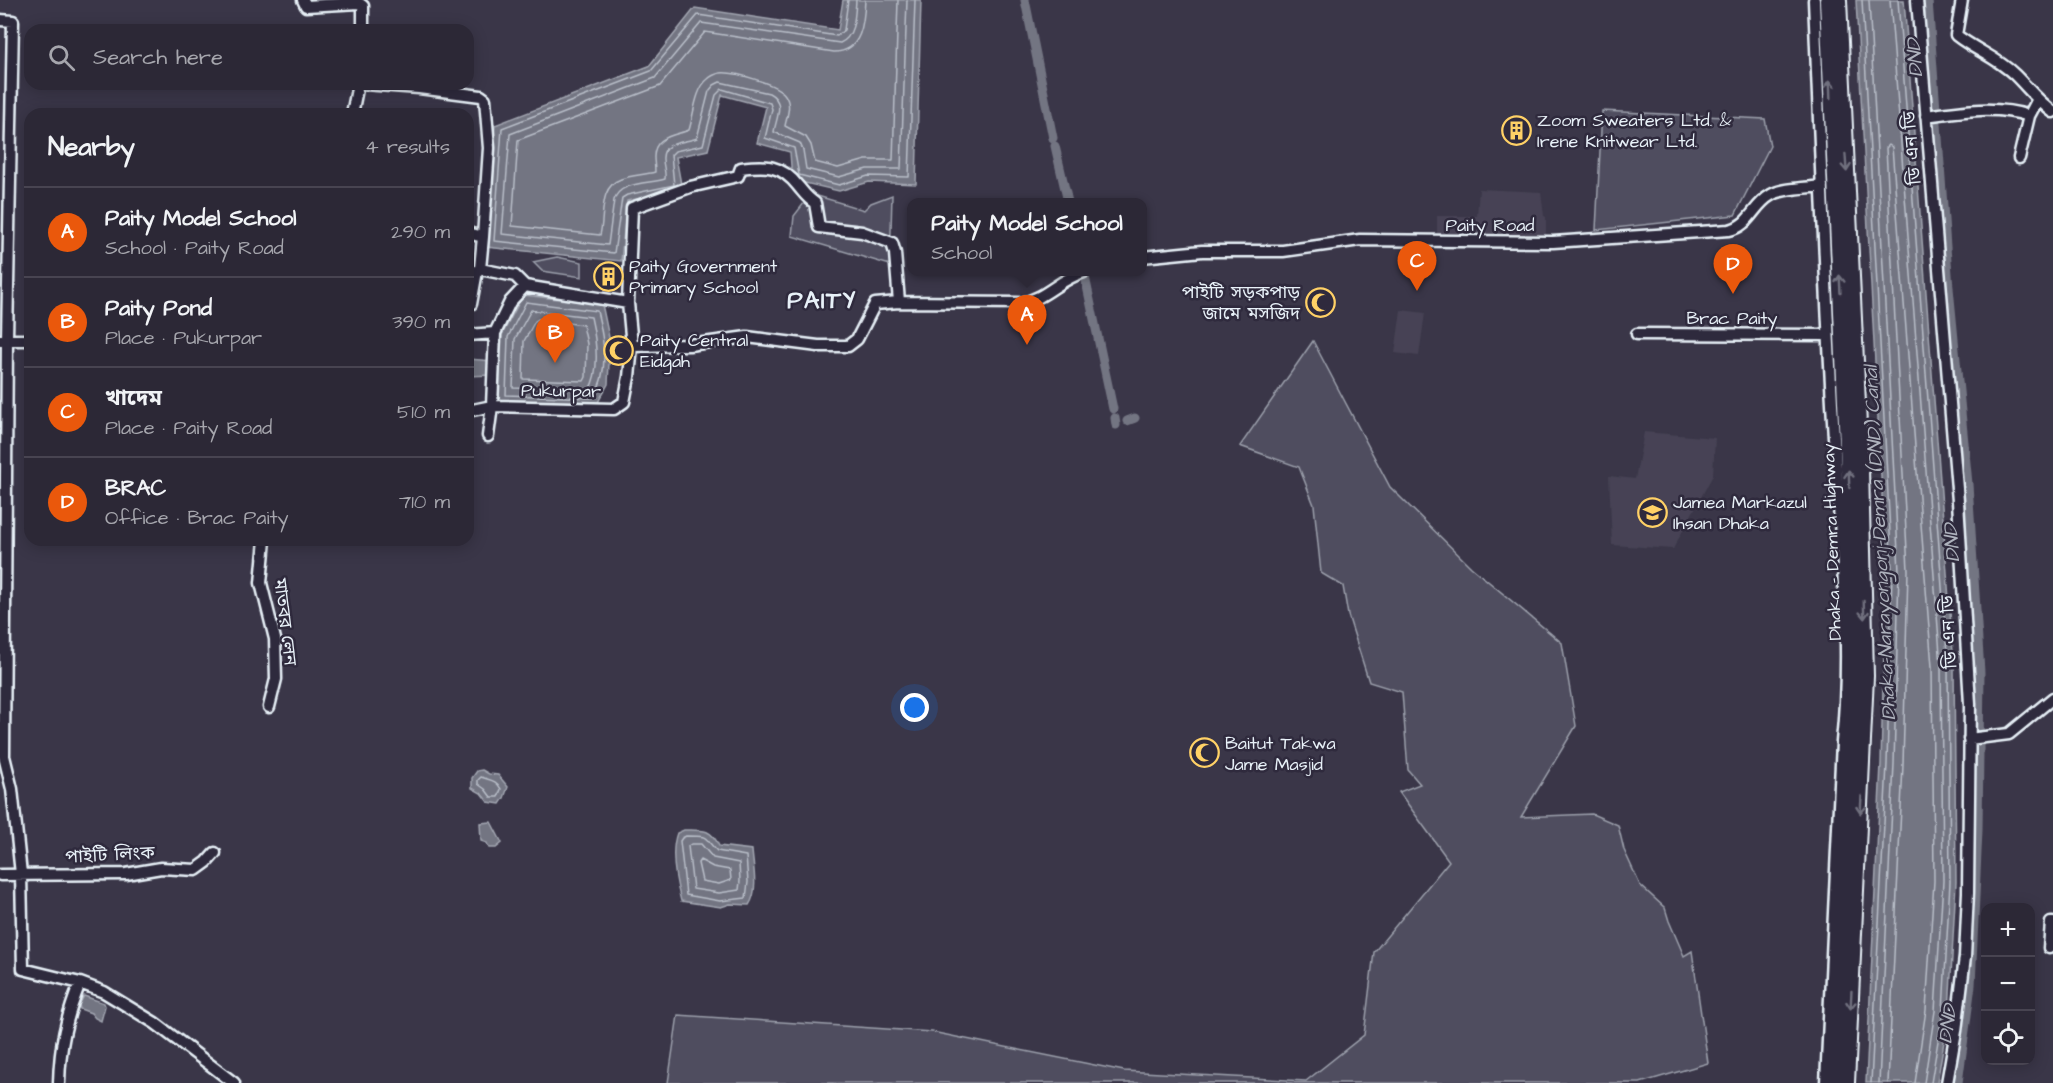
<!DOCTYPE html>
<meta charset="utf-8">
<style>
:root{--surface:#2c2836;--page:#383442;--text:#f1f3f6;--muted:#a6a6ad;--line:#484451;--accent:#ea580c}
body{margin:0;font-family:"Architects Daughter","Noto Sans Bengali",sans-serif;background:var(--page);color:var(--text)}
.controls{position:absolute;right:18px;bottom:18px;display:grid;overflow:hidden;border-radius:12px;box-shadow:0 3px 15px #0003}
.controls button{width:54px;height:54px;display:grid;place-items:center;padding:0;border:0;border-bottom:2px solid var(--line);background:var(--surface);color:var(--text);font:30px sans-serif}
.you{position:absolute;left:915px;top:708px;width:21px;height:21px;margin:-15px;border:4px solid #fff;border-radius:50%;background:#1a73e8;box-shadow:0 0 0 9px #1a73e833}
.badge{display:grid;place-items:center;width:39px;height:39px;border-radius:50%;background:var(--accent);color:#fff;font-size:20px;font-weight:700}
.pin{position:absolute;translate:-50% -50px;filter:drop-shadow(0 2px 3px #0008)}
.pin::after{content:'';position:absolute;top:32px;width:21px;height:18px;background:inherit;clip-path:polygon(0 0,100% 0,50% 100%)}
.popup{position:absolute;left:907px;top:198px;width:240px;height:78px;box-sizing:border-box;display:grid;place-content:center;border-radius:12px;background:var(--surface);filter:drop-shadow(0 2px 4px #0005);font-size:20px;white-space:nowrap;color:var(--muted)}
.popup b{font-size:22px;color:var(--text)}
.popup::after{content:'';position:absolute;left:50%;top:100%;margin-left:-12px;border:12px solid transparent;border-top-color:var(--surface)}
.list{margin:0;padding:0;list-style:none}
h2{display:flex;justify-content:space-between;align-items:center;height:78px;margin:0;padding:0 24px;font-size:26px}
h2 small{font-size:20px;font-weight:400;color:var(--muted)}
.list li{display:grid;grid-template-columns:39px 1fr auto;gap:18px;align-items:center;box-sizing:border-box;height:90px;padding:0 24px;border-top:2px solid var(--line)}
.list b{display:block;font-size:22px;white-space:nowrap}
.list p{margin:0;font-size:20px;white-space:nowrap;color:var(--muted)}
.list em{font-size:20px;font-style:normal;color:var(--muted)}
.icon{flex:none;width:33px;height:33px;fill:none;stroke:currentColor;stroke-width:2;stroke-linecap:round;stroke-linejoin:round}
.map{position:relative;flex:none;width:2053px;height:1083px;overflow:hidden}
.search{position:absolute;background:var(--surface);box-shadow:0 3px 15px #0003;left:24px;top:24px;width:450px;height:66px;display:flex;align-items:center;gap:15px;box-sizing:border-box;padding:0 21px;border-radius:18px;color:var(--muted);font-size:22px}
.panel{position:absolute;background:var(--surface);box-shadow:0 3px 15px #0003;left:24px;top:108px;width:450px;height:438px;border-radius:18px}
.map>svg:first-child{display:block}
.built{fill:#464354}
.green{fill:#504e5f;stroke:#9ca0ac;stroke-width:1.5}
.water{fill:#737482;stroke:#a2a6b1;stroke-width:1.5}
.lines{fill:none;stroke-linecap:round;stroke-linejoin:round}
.shore{stroke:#b9bfc9;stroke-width:1.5}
.canal{stroke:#737482;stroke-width:9}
.minor-casing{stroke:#e8f1f8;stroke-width:15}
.major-casing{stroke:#e8f1f8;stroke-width:18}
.minor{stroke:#2f2a3d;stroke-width:10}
.major{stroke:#2f2a3d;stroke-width:14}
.oneway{stroke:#70707e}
.labels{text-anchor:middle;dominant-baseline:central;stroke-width:5;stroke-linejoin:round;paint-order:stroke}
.poi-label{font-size:18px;fill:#e8f1f8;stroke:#2f2a3d;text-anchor:start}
.street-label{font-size:18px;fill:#e8f1f8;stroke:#2f2a3d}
.water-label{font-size:20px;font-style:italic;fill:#aeb2bd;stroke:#2f2a3d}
.district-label{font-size:24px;font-weight:bold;letter-spacing:1.5px;fill:#e8f1f8;stroke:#2f2a3d}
</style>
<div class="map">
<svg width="2053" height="1083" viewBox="0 0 2053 1083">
<rect width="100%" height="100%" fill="#3a3648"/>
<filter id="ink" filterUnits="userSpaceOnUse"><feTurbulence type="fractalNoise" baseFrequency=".0167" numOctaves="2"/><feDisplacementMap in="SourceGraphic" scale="12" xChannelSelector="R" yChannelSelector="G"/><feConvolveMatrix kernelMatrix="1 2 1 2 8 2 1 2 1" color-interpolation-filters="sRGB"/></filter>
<g filter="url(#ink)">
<path class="built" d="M1479 189 1541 192 1544 216 1546 217V239H1437V216H1477Z
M1401 310 1425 313 1419 356 1395 353Z
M1644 432 1715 438 1713 475 1673 549 1612 545 1609 476 1635 479Z"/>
<path class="green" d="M1602 111 1765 119 1770 146 1735 215 1596 230Z
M811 194 864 210 871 203 892 195 890 265 792 236 794 216Z
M557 257 582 262V277L542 271 533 262Z
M1313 341 1390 487 1471 567 1562 643 1576 726 1521 817 1592 814 1618 825 1624 850 1640 885 1665 908 1669 921 1684 956 1692 951 1708 1063 1640 1083H668L678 1015 932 1032 1124 1071 1306 1081 1364 1035 1374 952 1449 861 1399 792 1420 784 1408 770 1402 692 1369 682 1348 615 1343 586 1321 573 1314 505 1299 467 1240 446Z"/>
<path class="water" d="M843 0H921L916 184 869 182 839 191 792 180 790 152 757 143 766 107 722 95 708 150 676 157 682 190 627 201 621 261 486 247 495 125 649 66 695 8 838 30Z
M1856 0H1904L1954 666 1956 882 1949 1012 1937 1083H1866L1881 764 1886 571Z
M523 295 602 304 610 342 608 384 597 404 500 403 499 391 502 335Z
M468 359 493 361V375L468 376Z
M482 770 489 774 498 775 508 787 504 798 500 804 488 802 481 793 472 788V778L477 771Z
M491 822 502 843 496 848H489L487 843 481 841 480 823Z
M684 830C702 830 711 828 719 846L752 850C753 866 759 891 749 905L730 904 721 907 681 901C676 882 670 852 677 833Z
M84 996 104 1003 105 1006 101 1021 95 1018 91 1013 80 1009 79 1005Z"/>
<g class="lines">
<path class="shore" d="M848 0 844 30 837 36 698 15 651 71 502 128 494 241 614 253 622 198 627 195 674 185 671 155 675 151 703 145 716 95 722 89 770 103 772 109 765 138 794 148 799 175 839 185 868 176 909 177 915 0
M856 0C855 15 855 37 840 43L701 23 655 78 510 134 502 234 608 245 614 200C620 181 649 184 665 179 666 172 663 166 663 159 662 141 684 143 697 138L709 91 714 85 720 82 769 93C786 102 776 118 774 132L800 143 803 150 806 169 839 177 867 169H901L907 0
M865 0C864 22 862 52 834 52L705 32 660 86 518 140 512 226 600 235C605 217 598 187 621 179 632 175 644 175 655 172 655 167 654 162 654 157 654 136 674 136 689 130 694 115 695 89 708 79 711 76 716 74 720 73 733 71 778 84 785 95 792 105 787 115 785 126L806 137 811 145 815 162 838 168 866 160H893L898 0
M1862 0 1892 571 1887 764 1871 1083
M1869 0 1899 571 1894 764 1879 1083
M1890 0 1941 667 1943 881 1935 1011 1924 1083
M1898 0 1948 667 1950 882 1943 1011 1931 1083
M526 302 597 311C604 339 610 372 593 398L506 395 508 337Z
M531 310 591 317C596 339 601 370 589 390L513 388 515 339Z
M538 319 583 325 587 344 586 377 584 381 523 379 524 341 535 321Z
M481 777C489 780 497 780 501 789L498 797H491L485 789 478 784V780Z
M686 836C711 836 702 836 717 851L746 856 748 882 746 898 720 901 686 895 680 841 682 838Z
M691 844H701L713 858 739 863 740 881 739 890 719 893 693 889 688 846Z
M700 860 713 867 730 870 731 880 719 884 702 881 698 863Z
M1888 1083 1903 765 1908 570 1886 148 1889 145 1892 147 1932 667 1934 881 1926 1010 1915 1083"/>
<path class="canal" d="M1025 0 1053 138
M1928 0 1949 288 1968 484 1980 672 1978 830 1971 985 1958 1083
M1055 146 1068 202
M1084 272 1113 409
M1115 418 1116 425
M1127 421 1135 418"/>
<defs>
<path id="minor" d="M303 0 306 6 359 3 363 6V30
M1814 0C1820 140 1825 281 1833 421 1839 526 1853 637 1842 742L1826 1083
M1917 0 1958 501 1970 704 1968 892 1965 957 1956 1031 1947 1083
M1962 0 1956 35C1975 50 1998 58 2015 75 2029 89 2037 100 2053 112
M0 20 13 21 7 339 4 756 12 789 21 874 23 969 80 983 104 992 155 1023 234 1083
M364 84 419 88 481 96 485 99 489 148 483 237
M352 114 358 84
M1926 116C1960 111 1996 105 2029 116
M2019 158 2029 116 2038 99
M468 233 483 237 480 269 477 271 471 304 468 303
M1142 257 1202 251H1283L1360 240 1553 242 1729 230C1750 226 1753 205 1771 195 1782 188 1809 188 1822 186
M480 269 515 276 525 286
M525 286 628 303 632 346 629 377 624 402 614 409 492 406 495 333 510 302Z
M628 303 632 208 690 187 738 176 741 168C765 165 781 164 798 186 804 193 807 198 815 203L819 227 862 232 892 243 895 253 899 302
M1637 334 1828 335
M468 335 495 333
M0 340H30
M632 346 689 345 747 337 818 346H848L857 339 875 304 899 302 1021 303C1046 299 1059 279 1084 272
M468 411 492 406 488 436
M265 540 261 583 275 639 276 679 269 707
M1969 739 2009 734 2053 698
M0 875 126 874 161 868 196 870 207 862 215 853
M2049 948 2051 923H2053
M59 1083C60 1045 66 1018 80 983"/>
<path id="major" d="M1827 0 1848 468 1854 676 1835 1083
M1839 0 1861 468 1866 676 1847 1083"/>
</defs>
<use href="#minor" class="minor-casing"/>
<use href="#major" class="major-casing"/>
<use href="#minor" class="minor"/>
<use href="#major" class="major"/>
</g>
<defs><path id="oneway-shaft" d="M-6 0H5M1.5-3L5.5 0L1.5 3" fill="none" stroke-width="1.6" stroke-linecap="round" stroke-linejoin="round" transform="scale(1.5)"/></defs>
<g class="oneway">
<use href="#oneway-shaft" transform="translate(1830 89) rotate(-92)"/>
<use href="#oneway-shaft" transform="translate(1846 163) rotate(86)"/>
<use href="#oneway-shaft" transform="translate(1840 284) rotate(-93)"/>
<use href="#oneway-shaft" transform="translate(1849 479) rotate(-92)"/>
<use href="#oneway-shaft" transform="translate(1864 610) rotate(88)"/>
<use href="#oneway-shaft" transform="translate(1861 805) rotate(93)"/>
<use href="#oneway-shaft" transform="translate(1851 1000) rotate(93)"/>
</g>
</g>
<defs>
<symbol id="building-ring" viewBox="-11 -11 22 22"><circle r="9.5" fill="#2f2a3d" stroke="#ffd166" stroke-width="1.5"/><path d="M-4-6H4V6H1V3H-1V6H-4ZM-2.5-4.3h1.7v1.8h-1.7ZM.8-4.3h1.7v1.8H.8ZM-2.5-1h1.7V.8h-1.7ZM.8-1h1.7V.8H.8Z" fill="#ffd166"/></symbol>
<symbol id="mosque-ring" viewBox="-11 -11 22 22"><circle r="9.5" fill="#2f2a3d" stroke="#ffd166" stroke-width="1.5"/><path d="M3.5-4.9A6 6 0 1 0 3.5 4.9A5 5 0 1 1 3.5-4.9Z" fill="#ffd166"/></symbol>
<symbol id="school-ring" viewBox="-11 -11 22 22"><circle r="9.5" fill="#2f2a3d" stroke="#ffd166" stroke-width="1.5"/><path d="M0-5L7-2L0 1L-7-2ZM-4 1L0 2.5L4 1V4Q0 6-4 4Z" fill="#ffd166"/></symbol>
</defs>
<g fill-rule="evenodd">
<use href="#building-ring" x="1500" y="114" width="33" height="33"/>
<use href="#building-ring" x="592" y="260" width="33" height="33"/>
<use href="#mosque-ring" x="1304" y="286" width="33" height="33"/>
<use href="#mosque-ring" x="602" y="334" width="33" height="33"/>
<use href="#school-ring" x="1636" y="496" width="33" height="33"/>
<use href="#mosque-ring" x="1188" y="736" width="33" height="33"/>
</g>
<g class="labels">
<g class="poi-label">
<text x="1537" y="120">Zoom Sweaters Ltd. &amp;<tspan x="1537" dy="21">Irene Knitwear Ltd.</tspan></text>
<text x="629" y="266">Paity Government<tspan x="629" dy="21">Primary School</tspan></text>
<text x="1300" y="292" text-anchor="end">পাইটি সড়কপাড়<tspan x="1300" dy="21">জামে মসজিদ</tspan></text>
<text x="640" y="340">Paity Central<tspan x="640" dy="21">Eidgah</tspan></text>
<text x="1673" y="502">Jamea Markazul<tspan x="1673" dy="21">Ihsan Dhaka</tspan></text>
<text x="1225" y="743">Baitut Takwa<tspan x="1225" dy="21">Jame Masjid</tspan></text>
</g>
<g class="street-label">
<text transform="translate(1912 148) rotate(-95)">ডি এন ডি</text>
<text x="1490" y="225">Paity Road</text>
<text x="1732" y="318">Brac Paity</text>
<text transform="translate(561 391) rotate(1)">Pukurpar</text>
<text transform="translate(1832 542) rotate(-92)">Dhaka - Demra Highway</text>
<text transform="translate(285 622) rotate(83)">মাতবর লেন</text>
<text transform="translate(1949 632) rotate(-93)">ডি এন ডি</text>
<text transform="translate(110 855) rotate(-3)">পাইটি লিংক</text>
</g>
<g class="water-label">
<text transform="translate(1915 58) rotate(-94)">DND</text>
<text transform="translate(1880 543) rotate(-93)">Dhaka-Narayongonj-Demra (DND) Canal</text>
<text transform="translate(1952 543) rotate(-94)">DND</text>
<text transform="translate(1948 1024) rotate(-82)">DND</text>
</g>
<g class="district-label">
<text x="822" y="301">PAITY</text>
</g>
</g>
</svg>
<div class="controls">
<button>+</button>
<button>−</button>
<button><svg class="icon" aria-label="locate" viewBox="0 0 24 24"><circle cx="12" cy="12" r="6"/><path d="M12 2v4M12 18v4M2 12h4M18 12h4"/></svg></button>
</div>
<div class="you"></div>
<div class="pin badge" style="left:1027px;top:345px">A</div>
<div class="popup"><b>Paity Model School</b>School</div>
<div class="pin badge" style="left:555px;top:363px">B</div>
<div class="pin badge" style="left:1417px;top:291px">C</div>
<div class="pin badge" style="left:1733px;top:294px">D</div>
<div class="search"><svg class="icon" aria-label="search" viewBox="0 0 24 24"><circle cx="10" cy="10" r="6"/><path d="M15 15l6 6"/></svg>Search here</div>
<section class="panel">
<h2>Nearby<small>4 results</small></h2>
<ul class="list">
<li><span class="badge">A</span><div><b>Paity Model School</b><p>School · Paity Road</p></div><em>290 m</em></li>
<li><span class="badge">B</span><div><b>Paity Pond</b><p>Place · Pukurpar</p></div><em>390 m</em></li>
<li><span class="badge">C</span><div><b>খাদেম</b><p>Place · Paity Road</p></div><em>510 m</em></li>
<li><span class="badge">D</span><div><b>BRAC</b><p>Office · Brac Paity</p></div><em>710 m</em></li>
</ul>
</section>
</div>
